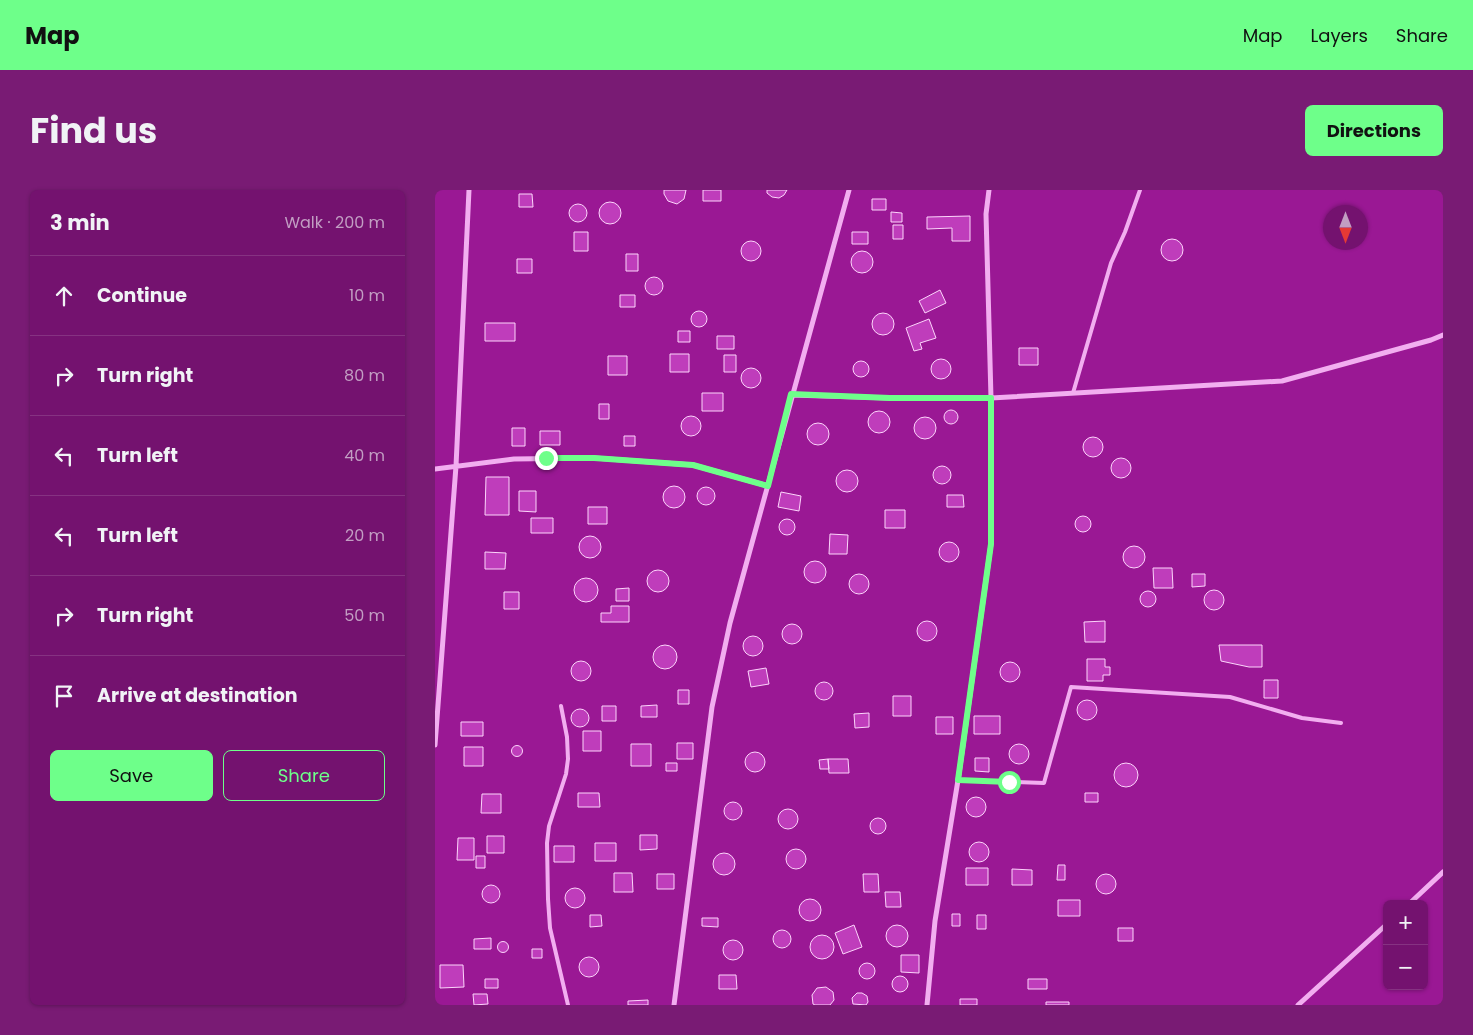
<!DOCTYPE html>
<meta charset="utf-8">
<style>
:root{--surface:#74126f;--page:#791b74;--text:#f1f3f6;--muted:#c29ec3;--line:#863282;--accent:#6eff8a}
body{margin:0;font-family:Poppins,sans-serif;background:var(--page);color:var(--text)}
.controls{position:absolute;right:15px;bottom:15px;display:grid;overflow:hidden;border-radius:8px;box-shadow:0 1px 4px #0004}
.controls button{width:45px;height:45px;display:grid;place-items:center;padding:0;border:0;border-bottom:1px solid var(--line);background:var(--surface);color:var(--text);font:25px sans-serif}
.compass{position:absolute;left:888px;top:15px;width:45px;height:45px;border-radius:50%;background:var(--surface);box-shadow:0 1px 4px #0004;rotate:180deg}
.stop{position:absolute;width:15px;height:15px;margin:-11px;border:4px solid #6eff8a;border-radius:50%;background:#fff}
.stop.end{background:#6eff8a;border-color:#fff;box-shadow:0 1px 5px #0008}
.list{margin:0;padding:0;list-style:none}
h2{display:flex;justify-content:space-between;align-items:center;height:65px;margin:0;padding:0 20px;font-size:21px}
h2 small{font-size:16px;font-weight:400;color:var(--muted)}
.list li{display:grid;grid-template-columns:32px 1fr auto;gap:15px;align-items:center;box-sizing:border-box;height:80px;padding:0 20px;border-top:1px solid var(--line)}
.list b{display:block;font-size:19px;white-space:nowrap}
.list em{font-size:16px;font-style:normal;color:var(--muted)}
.actions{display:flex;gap:10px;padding:15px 20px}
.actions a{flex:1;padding:11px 0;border:1px solid var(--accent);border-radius:8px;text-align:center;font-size:18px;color:var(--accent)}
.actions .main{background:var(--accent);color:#111}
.icon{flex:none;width:28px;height:28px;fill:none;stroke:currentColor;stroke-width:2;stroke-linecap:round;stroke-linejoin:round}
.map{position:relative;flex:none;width:1008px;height:815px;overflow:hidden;border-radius:8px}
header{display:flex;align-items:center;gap:30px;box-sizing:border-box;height:70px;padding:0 25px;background:var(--accent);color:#111}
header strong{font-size:24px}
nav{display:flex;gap:28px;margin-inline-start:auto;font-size:18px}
.intro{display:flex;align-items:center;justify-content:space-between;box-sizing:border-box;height:120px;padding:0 30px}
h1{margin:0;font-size:35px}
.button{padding:12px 22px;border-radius:8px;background:var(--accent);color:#111;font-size:18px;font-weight:700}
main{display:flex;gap:30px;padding:0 30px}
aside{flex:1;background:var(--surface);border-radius:8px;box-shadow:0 1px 4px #0004}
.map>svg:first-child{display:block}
.building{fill:#bf3dbb;stroke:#fcd5fb}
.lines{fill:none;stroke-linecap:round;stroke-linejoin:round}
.lane{stroke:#f2aef0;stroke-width:4}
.street{stroke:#f2aef0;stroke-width:5}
.route{stroke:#6eff8a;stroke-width:6}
</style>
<header>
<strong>Map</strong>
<nav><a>Map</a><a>Layers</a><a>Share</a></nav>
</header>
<div class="intro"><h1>Find us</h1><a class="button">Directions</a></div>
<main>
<aside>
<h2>3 min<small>Walk · 200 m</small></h2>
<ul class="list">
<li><svg class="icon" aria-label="ahead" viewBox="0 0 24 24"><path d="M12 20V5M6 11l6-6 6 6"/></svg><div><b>Continue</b></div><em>10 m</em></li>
<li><svg class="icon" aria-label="right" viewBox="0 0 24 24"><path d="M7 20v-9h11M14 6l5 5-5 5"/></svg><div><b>Turn right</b></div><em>80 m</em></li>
<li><svg class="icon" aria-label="left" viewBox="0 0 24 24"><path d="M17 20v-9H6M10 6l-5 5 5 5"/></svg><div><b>Turn left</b></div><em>40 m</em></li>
<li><svg class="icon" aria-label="left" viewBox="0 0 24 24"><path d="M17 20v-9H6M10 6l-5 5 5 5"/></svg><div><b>Turn left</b></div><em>20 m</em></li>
<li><svg class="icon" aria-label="right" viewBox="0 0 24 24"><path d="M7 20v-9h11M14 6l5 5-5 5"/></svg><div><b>Turn right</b></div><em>50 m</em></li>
<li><svg class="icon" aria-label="arrive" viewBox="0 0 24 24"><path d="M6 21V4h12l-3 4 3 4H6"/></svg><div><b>Arrive at destination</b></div></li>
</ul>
<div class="actions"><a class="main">Save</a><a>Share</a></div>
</aside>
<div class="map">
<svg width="1008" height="815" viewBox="0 0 1008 815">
<rect width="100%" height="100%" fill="#9a1894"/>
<path class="building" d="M229 0H251L249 9 242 14 233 11 229 4Z
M268 0H286V11H268Z
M332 0H352L349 5 344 8 337 7 332 3Z
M84 4H97L98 17H84Z
M437 9H451V20H437Z
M164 23a11 11 0 1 1 22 0a11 11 0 1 1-22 0Z
M134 23a9 9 0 1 1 18 0a9 9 0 1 1-18 0Z
M456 22 467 23V32H456Z
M535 26V51H517V38L492 39V27Z
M458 35H468V49H458Z
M139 42H153V61H139Z
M417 42H433V54H417Z
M726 60a11 11 0 1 1 22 0a11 11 0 1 1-22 0Z
M306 61a10 10 0 1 1 20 0a10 10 0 1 1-20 0Z
M416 72a11 11 0 1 1 22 0a11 11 0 1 1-22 0Z
M191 64H203V81H191Z
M82 69H97V83H82Z
M210 96a9 9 0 1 1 18 0a9 9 0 1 1-18 0Z
M505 100 511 113 490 123 484 111Z
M185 105H200V117H185Z
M256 129a8 8 0 1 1 16 0a8 8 0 1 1-16 0Z
M437 134a11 11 0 1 1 22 0a11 11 0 1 1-22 0Z
M494 129 501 148 485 153 487 159 479 161 471 138Z
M50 133H80V151H50Z
M243 141H255V152H243Z
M282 146H299V159H282Z
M584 158H603V175H584Z
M235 164H254V182H235Z
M289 165H301V182H289Z
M173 166H192V185H173Z
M496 179a10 10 0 1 1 20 0a10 10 0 1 1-20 0Z
M418 179a8 8 0 1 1 16 0a8 8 0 1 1-16 0Z
M306 188a10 10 0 1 1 20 0a10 10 0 1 1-20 0Z
M267 203H288V221H267Z
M164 214H174V229H164Z
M509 227a7 7 0 1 1 14 0a7 7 0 1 1-14 0Z
M433 232a11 11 0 1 1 22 0a11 11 0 1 1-22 0Z
M246 236a10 10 0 1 1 20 0a10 10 0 1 1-20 0Z
M479 238a11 11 0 1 1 22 0a11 11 0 1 1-22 0Z
M372 244a11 11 0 1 1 22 0a11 11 0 1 1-22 0Z
M77 238H90V256H77Z
M105 241H125V255H105Z
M189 246H200V256H189Z
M648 257a10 10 0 1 1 20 0a10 10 0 1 1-20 0Z
M676 278a10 10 0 1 1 20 0a10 10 0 1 1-20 0Z
M498 285a9 9 0 1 1 18 0a9 9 0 1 1-18 0Z
M401 291a11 11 0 1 1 22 0a11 11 0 1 1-22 0Z
M51 287H74V325H50Z
M228 307a11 11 0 1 1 22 0a11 11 0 1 1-22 0Z
M262 306a9 9 0 1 1 18 0a9 9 0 1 1-18 0Z
M84 301H101V322L84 321Z
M346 302 366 306 364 321 343 317Z
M512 305H528L529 317H512Z
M153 317H172V334H153Z
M450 320H470V338H450Z
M640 334a8 8 0 1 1 16 0a8 8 0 1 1-16 0Z
M96 328H118V343H96Z
M344 337a8 8 0 1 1 16 0a8 8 0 1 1-16 0Z
M395 344 413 345 412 364H394Z
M144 357a11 11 0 1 1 22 0a11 11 0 1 1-22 0Z
M504 362a10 10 0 1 1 20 0a10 10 0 1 1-20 0Z
M688 367a11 11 0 1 1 22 0a11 11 0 1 1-22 0Z
M50 362 71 363 70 379H50Z
M369 382a11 11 0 1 1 22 0a11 11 0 1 1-22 0Z
M718 378H737L738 398H719Z
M212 391a11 11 0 1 1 22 0a11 11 0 1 1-22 0Z
M414 394a10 10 0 1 1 20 0a10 10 0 1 1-20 0Z
M757 384H770V396L757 397Z
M139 400a12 12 0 1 1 24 0a12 12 0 1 1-24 0Z
M194 398V411H181V399Z
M769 410a10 10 0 1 1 20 0a10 10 0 1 1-20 0Z
M705 409a8 8 0 1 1 16 0a8 8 0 1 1-16 0Z
M69 402H84V419H69Z
M176 416H194V432H166V423H176Z
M670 431V452H650L649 432Z
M482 441a10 10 0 1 1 20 0a10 10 0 1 1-20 0Z
M347 444a10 10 0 1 1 20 0a10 10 0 1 1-20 0Z
M308 456a10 10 0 1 1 20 0a10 10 0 1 1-20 0Z
M784 455H827V477H814L786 471Z
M218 467a12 12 0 1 1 24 0a12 12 0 1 1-24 0Z
M652 469H670V477H675V485H668V491H652Z
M136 481a10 10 0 1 1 20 0a10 10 0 1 1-20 0Z
M565 482a10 10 0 1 1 20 0a10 10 0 1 1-20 0Z
M331 478 334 494 316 497 313 481Z
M829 490H843V508H829Z
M380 501a9 9 0 1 1 18 0a9 9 0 1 1-18 0Z
M243 500H254V514H243Z
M458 506H476V526H458Z
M642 520a10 10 0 1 1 20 0a10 10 0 1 1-20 0Z
M222 515V527H206V516Z
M167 516H181V531H167Z
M136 528a9 9 0 1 1 18 0a9 9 0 1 1-18 0Z
M434 523V537L420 538 419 524Z
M539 526H565V544H539Z
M501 527H518V544H501Z
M26 532H48V546H26Z
M148 541H166V561H148Z
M242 553H258V569H242Z
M196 554H216V576H196Z
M574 564a10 10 0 1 1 20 0a10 10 0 1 1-20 0Z
M76.5 561a5.5 5.5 0 1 1 11 0a5.5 5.5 0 1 1-11 0Z
M29 557H48V576H29Z
M310 572a10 10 0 1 1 20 0a10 10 0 1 1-20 0Z
M540 568H554V582L540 581Z
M393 569 394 579H385L384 570Z
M393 569H413L414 583H394Z
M231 573H242V581H231Z
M679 585a12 12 0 1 1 24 0a12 12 0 1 1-24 0Z
M143 603H164L165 617H143Z
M650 603H663V612H650Z
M47 604H66V623H46Z
M531 617a10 10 0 1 1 20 0a10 10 0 1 1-20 0Z
M289 621a9 9 0 1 1 18 0a9 9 0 1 1-18 0Z
M343 629a10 10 0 1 1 20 0a10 10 0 1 1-20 0Z
M435 636a8 8 0 1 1 16 0a8 8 0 1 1-16 0Z
M205 645H222V659L205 660Z
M52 646H69V663H52Z
M23 648H39V670H22Z
M534 662a10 10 0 1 1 20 0a10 10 0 1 1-20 0Z
M160 653H181V671H160Z
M119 656H139V672H119Z
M351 669a10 10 0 1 1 20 0a10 10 0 1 1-20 0Z
M278 674a11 11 0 1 1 22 0a11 11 0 1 1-22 0Z
M41 666H50V678H41Z
M623 675H630V690H622Z
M531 678H553V695H531Z
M577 679 597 680V695H577Z
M179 683H197L198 702H179Z
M222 684H239V699H222Z
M428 684H443L444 702H429Z
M661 694a10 10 0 1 1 20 0a10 10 0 1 1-20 0Z
M47 704a9 9 0 1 1 18 0a9 9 0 1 1-18 0Z
M130 708a10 10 0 1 1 20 0a10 10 0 1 1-20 0Z
M450 702H465L466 717H451Z
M364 720a11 11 0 1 1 22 0a11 11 0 1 1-22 0Z
M623 710H645V726H623Z
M517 724H525V736H517Z
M155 725H166L167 736 155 737Z
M542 725H551V739H542Z
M267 728H283V737L267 736Z
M451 746a11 11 0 1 1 22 0a11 11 0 1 1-22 0Z
M419 735 427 757 408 764 400 743Z
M683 738H698V751H683Z
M338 749a9 9 0 1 1 18 0a9 9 0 1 1-18 0Z
M375 757a12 12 0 1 1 24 0a12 12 0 1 1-24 0Z
M56 748V759H39V749Z
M288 760a10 10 0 1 1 20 0a10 10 0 1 1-20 0Z
M62.5 757a5.5 5.5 0 1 1 11 0a5.5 5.5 0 1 1-11 0Z
M97 759H107V768H97Z
M466 765H484V783L466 782Z
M144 777a10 10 0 1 1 20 0a10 10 0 1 1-20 0Z
M424 781a8 8 0 1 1 16 0a8 8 0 1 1-16 0Z
M5 775H28L29 797 5 798Z
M284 785H301L302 799H284Z
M457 794a8 8 0 1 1 16 0a8 8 0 1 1-16 0Z
M50 789H63V798H50Z
M593 789H612V799H593Z
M391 797 398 802 399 810 395 815H380L378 814 377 805 382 798Z
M422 803H427L432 806 433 812 431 815 418 814 417 808Z
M38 804H52L53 814 39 815Z
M525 809H542V815H525Z
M213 810V815H193V811Z
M611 812H634V815H611Z"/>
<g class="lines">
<path class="lane" d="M638 203 676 73 690 42 705 0
M126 516 132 547 133 569 131 584 114 636 112 653 113 709 115 738 133 815
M523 590 609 593 636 497 795 507 867 528 906 533"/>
<path class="street" d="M356 205 455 208H556L847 191 996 150 1008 145
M0 279 79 269 159 268 258 275 333 296
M0 555 21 276 34 0
M974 714 1008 682
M239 815 277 517 295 433 414 0
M492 815 500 731 524 584 556 354V208L551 24 554 0
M863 815 952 734"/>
</g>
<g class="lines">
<path class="route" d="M111 268H159L258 275 333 296 356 204 455 208H556V354L523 590 574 592"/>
</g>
</svg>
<div class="controls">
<button>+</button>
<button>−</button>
</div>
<svg class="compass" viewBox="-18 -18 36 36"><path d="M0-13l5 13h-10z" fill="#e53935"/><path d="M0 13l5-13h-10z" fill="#c29ec3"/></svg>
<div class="stop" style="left:574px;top:592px"></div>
<div class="stop end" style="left:111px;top:268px"></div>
</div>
</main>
